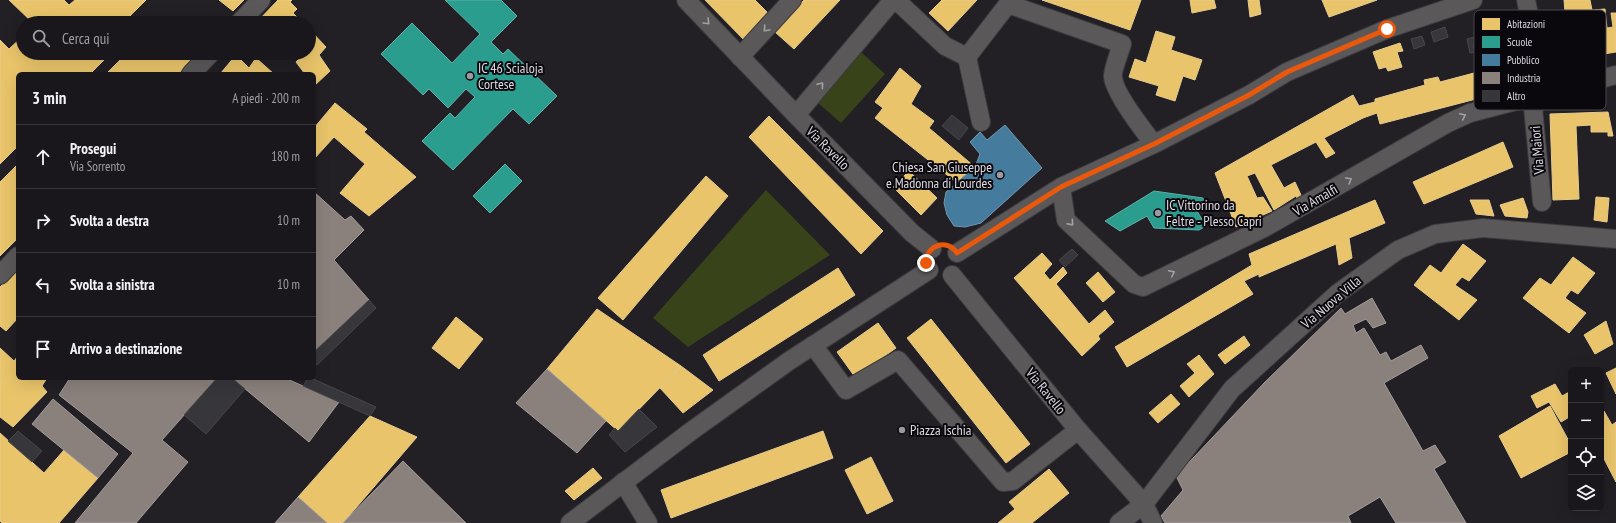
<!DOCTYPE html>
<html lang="it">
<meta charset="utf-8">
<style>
:root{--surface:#1a171c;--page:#232025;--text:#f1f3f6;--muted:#9f9fa3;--line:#38363b}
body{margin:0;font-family:"PT Sans Narrow",sans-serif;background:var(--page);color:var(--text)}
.controls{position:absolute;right:12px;bottom:12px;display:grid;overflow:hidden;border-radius:6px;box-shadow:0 4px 16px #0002}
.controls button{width:36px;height:36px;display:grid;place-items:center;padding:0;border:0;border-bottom:1px solid var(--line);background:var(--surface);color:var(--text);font:20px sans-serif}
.stop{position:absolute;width:12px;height:12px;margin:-9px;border:3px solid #ea580c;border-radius:50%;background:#fff}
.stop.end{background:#ea580c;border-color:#fff;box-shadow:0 1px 4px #0008}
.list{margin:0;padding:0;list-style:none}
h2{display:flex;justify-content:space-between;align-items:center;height:52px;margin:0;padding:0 16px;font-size:17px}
h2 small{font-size:13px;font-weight:400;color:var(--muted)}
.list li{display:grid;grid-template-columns:26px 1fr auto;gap:12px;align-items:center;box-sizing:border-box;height:64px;padding:0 16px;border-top:1px solid var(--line)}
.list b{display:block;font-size:15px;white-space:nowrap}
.list p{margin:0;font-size:13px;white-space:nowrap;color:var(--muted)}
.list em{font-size:13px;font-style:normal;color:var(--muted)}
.icon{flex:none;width:22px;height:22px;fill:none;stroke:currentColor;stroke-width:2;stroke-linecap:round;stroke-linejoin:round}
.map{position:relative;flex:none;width:1616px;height:523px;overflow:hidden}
.search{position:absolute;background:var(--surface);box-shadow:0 4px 16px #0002;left:16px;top:16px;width:300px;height:44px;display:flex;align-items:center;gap:10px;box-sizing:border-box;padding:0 14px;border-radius:22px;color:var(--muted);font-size:15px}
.panel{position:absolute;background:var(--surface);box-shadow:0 4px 16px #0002;left:16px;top:72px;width:300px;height:308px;border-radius:6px}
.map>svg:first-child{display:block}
.green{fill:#394319}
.homes{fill:#e9c46a;stroke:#e5cb8e}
.schools{fill:#2a9d8f;stroke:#60afa8}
.public{fill:#457b9d;stroke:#7398b2}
.industry{fill:#8a817c;stroke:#a39c9b}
.building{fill:#37363b;stroke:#47464b}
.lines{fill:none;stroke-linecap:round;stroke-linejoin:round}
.minor-casing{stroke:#3c3a3f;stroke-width:20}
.minor{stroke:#5a5859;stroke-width:18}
.oneway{stroke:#a2a0a4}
.route{stroke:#ea580c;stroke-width:5}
.poi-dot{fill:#9c99a0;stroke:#0a080d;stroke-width:1.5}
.labels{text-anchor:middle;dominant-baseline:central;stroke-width:4;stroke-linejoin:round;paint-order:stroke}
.poi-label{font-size:14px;fill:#dddae2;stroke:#0a080d;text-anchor:start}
.street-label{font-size:14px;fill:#dddae2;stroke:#0a080d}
.key{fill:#0a080d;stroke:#49474d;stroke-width:1}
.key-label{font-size:11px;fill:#dddae2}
</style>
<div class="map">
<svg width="1616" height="523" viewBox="0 0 1616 523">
<rect width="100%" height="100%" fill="#221f25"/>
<path class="green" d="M861 52 885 74 841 123 817 102Z
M766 190 830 255 688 347 653 318Z"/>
<path class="homes" d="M9 0H64L69 5 75 0H146L123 23H33Z
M219 0H244L233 11Z
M278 0H292L290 2 297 9 293 13 303 23H256Z
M705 0H755L771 16 745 41Z
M804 0H840L794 49 775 32Z
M942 0H977L948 31 929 13Z
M1042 0H1141L1130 30Z
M1190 0H1214L1216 8 1192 13Z
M1248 0H1259L1261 14 1250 17Z
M1322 0H1377L1329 17Z
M1564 0H1590L1592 10 1605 9 1607 28 1613 27 1611 13H1616V52L1548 63 1541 28 1556 26 1557 37 1567 35Z
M309 29 326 47 319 55 330 71 314 86V74H305L296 62 305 53H309Z
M1156 31 1175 37 1171 50 1202 60 1195 80 1183 76 1175 101 1156 95 1159 86 1129 77 1135 59 1146 63Z
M23 36V53H111L90 74H18V146L0 164V40L9 49Z
M1400 43 1403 51 1397 52 1402 67 1388 71 1386 67 1379 69 1373 52Z
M127 53H188L193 58 178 74H106Z
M236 55 249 68 256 58 274 74H220Z
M1523 60 1530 85 1380 124 1377 113 1363 118 1324 138 1335 153 1326 158 1316 142 1271 165 1284 188 1295 182 1301 195 1297 198 1296 196 1274 210 1255 173 1247 176 1257 198 1263 197 1272 211 1236 227 1215 173 1353 95 1359 106 1375 102V99L1425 85 1424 80 1438 77 1440 82Z
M900 68 921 86 911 104 934 121 929 128 975 167 956 182 875 118 883 108 875 102Z
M335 103 367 129 364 132 416 177 369 216 340 193 365 164 334 137 314 159V128Z
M1608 112 1613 136H1608V132H1591V125L1576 126 1579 199 1553 200 1550 114Z
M769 116 883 231 861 254 749 137Z
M1503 142 1513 167 1424 204 1413 182Z
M18 164V238L0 256V182Z
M909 171 937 198 921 215 893 187Z
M706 176 728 196 623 320 598 298Z
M1596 197 1609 198 1607 222 1594 220Z
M1523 198 1528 212 1527 218 1505 216 1500 205Z
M1375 200 1385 223 1349 238 1352 258 1339 265 1336 244 1259 277V274L1244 281 1253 294 1127 367 1115 347 1252 265 1249 254Z
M1470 200H1489L1494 216 1476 214Z
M1463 244 1486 261 1469 281 1462 277 1455 285 1477 300 1459 320 1414 285 1430 265 1441 273Z
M1042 253 1052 264 1044 273 1050 280 1063 267 1067 273 1056 284 1089 324 1105 310 1114 322 1098 336 1100 339 1082 356 1014 278Z
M1573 257 1595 273 1578 294 1571 290 1565 298 1586 313 1569 333 1523 298 1540 278 1551 285Z
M18 268V318L6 331 0 326V287Z
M838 268 855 295 719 381 703 355Z
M1098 272 1115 292 1103 302 1086 283Z
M597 309 681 366 618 431 547 369Z
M456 317 483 339 459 369 432 348Z
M931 319 1030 444 1006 463 907 338Z
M1606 321 1613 344 1595 354 1584 335Z
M878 323 896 348 855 377 837 352Z
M1244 336 1250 345 1225 364 1218 355Z
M0 348 14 361 18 356V378H47L42 386 47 392 13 427 0 417Z
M1199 355 1214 374 1189 397 1180 386 1195 373 1187 364Z
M681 366 713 390 683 413 660 388Z
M1616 368V394L1606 373Z
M1555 384 1562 396 1571 391V416L1561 422 1549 402 1537 408 1531 396Z
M1171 394 1180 404 1158 423 1149 413Z
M1550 406 1571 445V452L1521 478 1499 436Z
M1604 411 1612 425 1616 422V482L1601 453V412Z
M370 416 417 437 343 523H327L298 497Z
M823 431 833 458 671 518 661 490Z
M0 433 44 473 64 450 98 478 59 523H2L0 521Z
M871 457 893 501 867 514 845 470Z
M593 468 602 478 574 500 565 491Z
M1049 469 1069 493 1032 523H998L1015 509 1009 502Z"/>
<path class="schools" d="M445 0H501L517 16 491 42 503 54 508 49 557 96 529 124 513 109 453 170 422 141 450 113 455 118 475 97 466 89 448 108 429 89 423 95 381 54 412 23 452 63 480 34Z
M505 164 522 181 490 213 473 196Z
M1154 191 1203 198 1206 210 1194 206 1206 226 1199 230 1154 228 1147 216 1120 231 1105 221Z"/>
<path class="public" d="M1005 125 1042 168 981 223 965 227 954 226 947 215 944 203 946 192 975 167 980 154 970 142 980 132 987 140Z"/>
<path class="industry" d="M314 192 345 220 351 216 364 230 334 260 369 300 314 352Z
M1372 298 1386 323 1373 328 1366 319 1353 325 1356 333 1364 328 1380 355 1386 352 1391 361 1421 345 1428 358 1384 383 1423 451 1435 445 1446 462 1434 469 1466 523H1396L1380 497 1348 516 1351 523H1165L1161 516 1183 490 1176 476 1265 382 1341 308 1345 314Z
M547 369 606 421 577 453 516 403Z
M70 378H217L162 440 188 462 136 523H75L133 453 59 395Z
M232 378H285L339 402 309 442Z
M53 399 118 454 98 478 32 424Z
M403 461 466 523H343Z
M298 497 327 523H275Z"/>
<path class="building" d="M1445 27 1448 37 1434 42 1431 32Z
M1481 35 1486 60 1480 61 1476 45H1473L1475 52 1470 53 1467 39Z
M1422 36 1425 45 1414 49 1411 39Z
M952 115 968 128 959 140 942 126Z
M1072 249 1078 255 1065 267 1059 260Z
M369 300 376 308 317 365 314 363V352Z
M217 378H232L245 389 206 434 184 415Z
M308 378H311L376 407 370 416 303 386Z
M639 409 657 427 625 452 609 435 615 428 618 431Z
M18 431 42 451 32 462 8 441Z"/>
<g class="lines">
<defs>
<path id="minor" d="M686 0 796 115 912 233 932 249
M896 0 945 46 967 57
M1526 0 1545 93
M239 23 261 0
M740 57 792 0
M191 74 211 53
M1532 97 1542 202
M796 115 893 0
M981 122 967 57 1008 4 1122 44C1120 51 1112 71 1113 77 1114 93 1143 130 1154 144
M1061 187 1066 220 1134 284 1143 287 1264 228 1448 123 1470 113 1616 75
M957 253 1061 187 1154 144 1249 95 1287 72 1387 29 1473 0
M0 275 18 256
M952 275 1078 430 1144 504 1153 523
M813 345 846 390 898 360 1003 482 1013 481 1078 430
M623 482 648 523
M570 523 690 432 789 361 929 270
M1119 523 1144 504 1232 389 1338 293 1398 250 1435 234 1483 228 1616 239"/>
</defs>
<use href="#minor" class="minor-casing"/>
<use href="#minor" class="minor"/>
</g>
<defs><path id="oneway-chevron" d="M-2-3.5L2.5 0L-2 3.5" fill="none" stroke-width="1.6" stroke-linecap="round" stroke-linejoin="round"/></defs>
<g class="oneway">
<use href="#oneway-chevron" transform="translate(707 22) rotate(46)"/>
<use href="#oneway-chevron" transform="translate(766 29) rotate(133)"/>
<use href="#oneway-chevron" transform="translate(821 85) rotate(-50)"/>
<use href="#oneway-chevron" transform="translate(1463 116) rotate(-25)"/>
<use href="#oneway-chevron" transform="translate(1349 180) rotate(-30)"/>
<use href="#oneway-chevron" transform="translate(1071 223) rotate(49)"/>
<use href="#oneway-chevron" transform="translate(1172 273) rotate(-26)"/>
</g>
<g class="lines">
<path class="route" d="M926 263C926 245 947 238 957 253L1061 187 1154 144 1249 95 1287 72 1387 29"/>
</g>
<g class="poi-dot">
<circle cx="470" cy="76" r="4"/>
<circle cx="1000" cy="175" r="4"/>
<circle cx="1158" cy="213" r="4"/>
<circle cx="902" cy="430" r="4"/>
</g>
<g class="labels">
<g class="poi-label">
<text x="478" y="68">IC 46 Scialoja<tspan x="478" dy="16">Cortese</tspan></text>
<text x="992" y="167" text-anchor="end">Chiesa San Giuseppe<tspan x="992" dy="16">e Madonna di Lourdes</tspan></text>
<text x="1166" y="205">IC Vittorino da<tspan x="1166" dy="16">Feltre - Plesso Capri</tspan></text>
<text x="910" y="430">Piazza Ischia</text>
</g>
<g class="street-label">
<text transform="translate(828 148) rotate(45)">Via Ravello</text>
<text transform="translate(1537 150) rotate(-95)">Via Maiori</text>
<text transform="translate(1315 200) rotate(-30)">Via Amalfi</text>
<text transform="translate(1331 302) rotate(-40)">Via Nuova Villa</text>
<text transform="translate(1046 391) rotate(51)">Via Ravello</text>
</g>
</g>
<rect x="1474" y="10" width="132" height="100" rx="6" class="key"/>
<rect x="1482" y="18" width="18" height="12" fill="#e9c46a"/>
<rect x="1482" y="36" width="18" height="12" fill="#2a9d8f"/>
<rect x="1482" y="54" width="18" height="12" fill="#457b9d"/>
<rect x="1482" y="72" width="18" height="12" fill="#8a817c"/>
<rect x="1482" y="90" width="18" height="12" fill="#37363b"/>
<g class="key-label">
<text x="1507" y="28">Abitazioni</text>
<text x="1507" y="46">Scuole</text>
<text x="1507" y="64">Pubblico</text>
<text x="1507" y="82">Industria</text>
<text x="1507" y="100">Altro</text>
</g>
</svg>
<div class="controls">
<button>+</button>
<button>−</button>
<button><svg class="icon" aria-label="locate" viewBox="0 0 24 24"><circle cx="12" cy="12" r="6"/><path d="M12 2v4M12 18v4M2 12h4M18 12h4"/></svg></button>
<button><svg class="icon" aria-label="layers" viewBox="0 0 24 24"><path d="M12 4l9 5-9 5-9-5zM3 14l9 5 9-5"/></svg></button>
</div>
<div class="stop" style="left:1387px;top:29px"></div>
<div class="stop end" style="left:926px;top:263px"></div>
<div class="search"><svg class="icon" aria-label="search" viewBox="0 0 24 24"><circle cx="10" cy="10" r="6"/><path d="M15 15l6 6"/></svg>Cerca qui</div>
<section class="panel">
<h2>3 min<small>A piedi · 200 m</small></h2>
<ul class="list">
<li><svg class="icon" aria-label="ahead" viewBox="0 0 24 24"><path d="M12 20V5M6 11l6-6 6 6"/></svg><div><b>Prosegui</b><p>Via Sorrento</p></div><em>180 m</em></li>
<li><svg class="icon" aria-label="right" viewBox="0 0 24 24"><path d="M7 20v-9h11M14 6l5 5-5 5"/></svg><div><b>Svolta a destra</b></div><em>10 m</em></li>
<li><svg class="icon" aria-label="left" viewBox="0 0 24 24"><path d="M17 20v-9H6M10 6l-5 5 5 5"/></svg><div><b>Svolta a sinistra</b></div><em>10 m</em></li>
<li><svg class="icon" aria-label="arrive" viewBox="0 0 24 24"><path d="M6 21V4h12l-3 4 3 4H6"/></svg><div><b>Arrivo a destinazione</b></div></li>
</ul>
</section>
</div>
